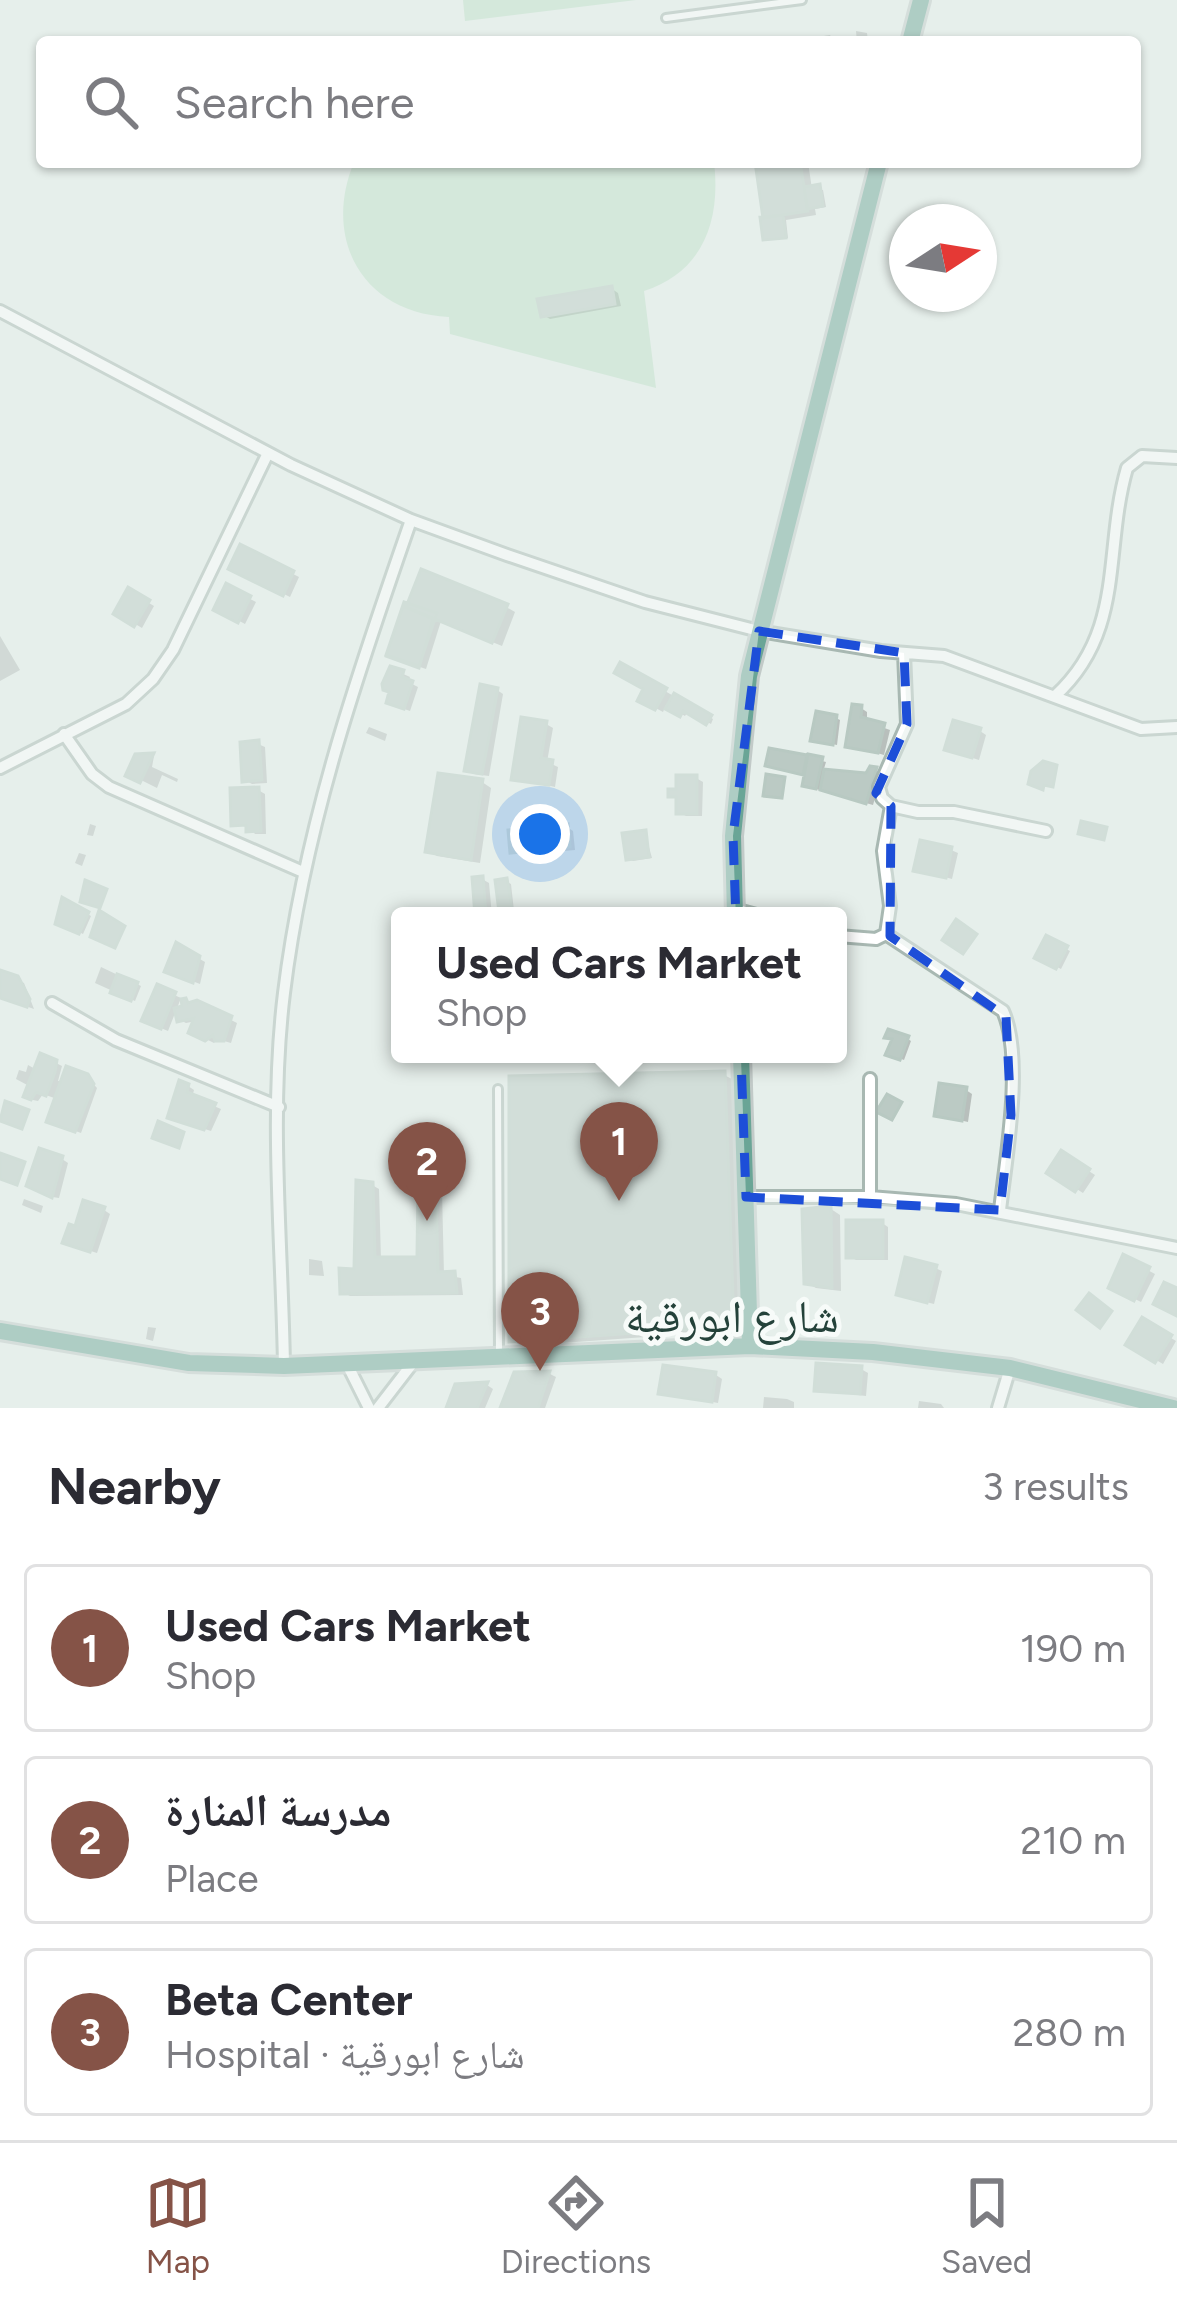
<!DOCTYPE html>
<meta charset="utf-8">
<style>
:root{--surface:#fff;--page:#f7f7f7;--text:#2b2b33;--muted:#7c7c81;--line:#e1e1e2;--accent:#855347}
body{margin:0;font-family:Figtree,"Noto Naskh Arabic",sans-serif;background:var(--page);color:var(--text)}
.compass{position:absolute;left:889px;top:204px;width:108px;height:108px;border-radius:50%;background:var(--surface);box-shadow:0 3px 9px #0004;rotate:78deg}
.you{position:absolute;left:540px;top:834px;width:42px;height:42px;margin:-30px;border:9px solid #fff;border-radius:50%;background:#1a73e8;box-shadow:0 0 0 18px #1a73e833}
.badge{display:grid;place-items:center;width:78px;height:78px;border-radius:50%;background:var(--accent);color:#fff;font-size:39px;font-weight:700}
.pin{position:absolute;translate:-50% -99px;filter:drop-shadow(0 3px 6px #0008)}
.pin::after{content:'';position:absolute;top:63px;width:42px;height:36px;background:inherit;clip-path:polygon(0 0,100% 0,50% 100%)}
.popup{position:absolute;left:391px;top:907px;width:456px;height:156px;box-sizing:border-box;display:grid;place-content:center;border-radius:12px;background:var(--surface);filter:drop-shadow(0 3px 9px #0005);font-size:39px;white-space:nowrap;color:var(--muted)}
.popup b{font-size:45px;color:var(--text)}
.popup::after{content:'';position:absolute;left:50%;top:100%;margin-left:-24px;border:24px solid transparent;border-top-color:var(--surface)}
.list{margin:0;padding:0;list-style:none}
h2{display:flex;justify-content:space-between;align-items:center;height:156px;margin:0;padding:0 48px;font-size:51px}
h2 small{font-size:39px;font-weight:400;color:var(--muted)}
.list li{display:grid;grid-template-columns:78px 1fr auto;gap:36px;align-items:center;box-sizing:border-box;height:168px;margin:0 24px 24px;padding:0 24px;border:3px solid var(--line);border-radius:12px}
.list b{display:block;font-size:45px;white-space:nowrap}
.list p{margin:0;font-size:39px;white-space:nowrap;color:var(--muted)}
.list em{font-size:39px;font-style:normal;color:var(--muted)}
.icon{flex:none;width:66px;height:66px;fill:none;stroke:currentColor;stroke-width:2;stroke-linecap:round;stroke-linejoin:round}
.map{position:relative;flex:none;width:1177px;height:1408px;overflow:hidden}
.search{position:absolute;background:var(--surface);box-shadow:0 3px 9px #0004;left:36px;right:36px;top:36px;height:132px;display:flex;align-items:center;gap:30px;box-sizing:border-box;padding:0 42px;border-radius:12px;color:var(--muted);font-size:45px}
.sheet{height:732px;background:var(--surface)}
nav{display:flex;justify-content:space-around;align-items:center;box-sizing:border-box;height:168px;border-top:3px solid var(--line);background:var(--surface);font-size:33px;color:var(--muted)}
nav a{display:grid;justify-items:center;gap:6px}
nav .on{color:var(--accent)}
.map>svg:first-child{display:block}
.green{fill:#bfe0c8}
.shadow{fill:#0003}
.building{fill:#bbcac4;stroke:#b8c9c2;stroke-width:3}
.lines{fill:none;stroke-linecap:round;stroke-linejoin:round}
.service-casing{stroke:#a8b8b2;stroke-width:12}
.minor-casing{stroke:#a8b8b2;stroke-width:16}
.primary-casing{stroke:#c2cac8;stroke-width:22}
.service{stroke:#fff;stroke-width:6}
.minor{stroke:#fff;stroke-width:10}
.primary{stroke:#6aa596;stroke-width:16}
.marked{fill:none;stroke:#1d4ed8;stroke-width:9;stroke-dasharray:24 15;stroke-linejoin:round}
.labels{text-anchor:middle;dominant-baseline:central;stroke-width:10;stroke-linejoin:round;paint-order:stroke}
.street-label{font-size:45px;fill:#24423a;stroke:#f7fbf9}
</style>
<div class="map">
<svg width="1177" height="1408" viewBox="0 0 1177 1408">
<rect width="100%" height="100%" fill="#e6efeb"/>
<path class="green" d="M463 0H636L465 21Z
M714 162C721 221 703 272 644 291L656 388 450 334 449 317C363 313 322 240 354 162Z"/>
<path class="shadow" d="M856 31 867 33 868 42H857Z
M830 35 834 42H818L817 37Z
M758 162H808L812 189 823 190 826 207 815 209 816 215 786 220 788 238H766Z
M612 289 618 293 621 306 550 319 543 315Z
M241 548 299 577 290 597 232 568Z
M227 587 256 602 245 624 217 609Z
M129 591 154 606 142 628 117 613Z
M506 607 515 612 502 646 441 621 426 669 396 659 405 610Z
M0 636 20 670 0 681Z
M622 666 713 719 711 724 688 711 685 716 666 705 663 712 641 700 647 688Z
M392 669 410 677 408 682 418 687 410 711 396 706Z
M497 690 503 694 489 776 474 774 468 770Z
M861 708 867 712V722L890 730 884 755 849 745Z
M836 718 840 720 837 745 817 741Z
M546 724 553 728 547 762 558 767 555 787 515 778Z
M369 727 387 734 385 741 366 733Z
M980 731 986 735 979 760 954 752Z
M258 744 265 747 267 783 252 784 245 780Z
M154 756 152 767 178 779 177 782 162 775 157 788 129 774 137 757Z
M806 757 826 762 823 772 868 776 875 770 882 774 873 805 809 787 807 776 768 765Z
M696 778 703 782 702 816H686L679 812V800L671 795Z
M482 782 491 788 480 863 437 856 428 851Z
M258 790 265 794 266 834H255L249 827 234 824Z
M90 824 96 826 93 836 87 835Z
M567 827 573 831 575 850 520 855 513 852Z
M645 833 652 858 633 861 629 859Z
M951 850 958 853 952 879 917 869Z
M79 853 86 855 82 866 75 863Z
M482 879 489 883 492 916H478Z
M507 882 511 884 514 911 506 912 502 910Z
M64 901 91 916 83 934 59 922Z
M1047 939 1070 951 1061 969 1038 957Z
M177 946 205 962 200 984 174 974Z
M101 967 141 986 135 1001 95 983Z
M0 973 24 983 34 1009 0 997Z
M158 988 181 998 168 1031 151 1024Z
M197 1003 237 1023 231 1043 217 1039 214 1043 192 1032 196 1021 186 1023 180 1020Z
M908 1039 911 1041 904 1060 888 1054Z
M56 1063 62 1066 58 1081 87 1077 97 1088 81 1133 56 1124 57 1099 43 1094 38 1101 33 1100 27 1096 31 1087 16 1079 19 1070 26 1072 28 1065 37 1070Z
M724 1075 734 1080 742 1330 521 1346 512 1340Z
M188 1086 194 1090 192 1097 221 1109 211 1131 177 1120Z
M966 1090 972 1094 968 1122 937 1115Z
M1062 1154 1095 1175 1083 1193 1050 1172Z
M62 1159 68 1163 59 1198 46 1196 40 1192Z
M372 1185 379 1189 381 1260H420L435 1188 442 1191 444 1275 461 1278 463 1295 350 1296 343 1292 357 1272Z
M24 1199 43 1206 41 1213 22 1205Z
M831 1209 840 1215 841 1291 816 1288 807 1283Z
M104 1210 110 1214 97 1253 72 1245 77 1229Z
M882 1223 888 1227V1260H856L849 1256Z
M1125 1258 1155 1274 1141 1302 1111 1287Z
M309 1259 322 1261 324 1276 309 1275Z
M935 1268 942 1271 934 1304 906 1297Z
M1143 1321 1176 1341 1163 1364 1129 1344Z
M148 1327 156 1328 153 1341 146 1339Z
M861 1369 868 1373 866 1396 817 1390Z
M550 1374 556 1377 545 1408H502L516 1375Z
M716 1375 722 1379 718 1403 662 1392Z
M487 1385 493 1389 485 1408H449L457 1387Z
M764 1397 787 1399 794 1402V1408H763Z
M919 1401 941 1404 944 1408H918Z"/>
<path class="building" d="M755 162H800L808 211 763 218Z
M820 184 823 206 807 209 804 187Z
M783 215 786 238 763 240 760 217Z
M612 286 615 304 541 317 537 299Z
M240 544 294 571 283 596 228 569Z
M421 569 508 604 492 643 406 607Z
M226 583 251 596 238 623 213 610Z
M128 587 150 600 134 627 113 614Z
M404 602 437 613 419 666 386 655Z
M403 606 433 619 419 668 386 656Z
M620 662 667 688 655 710 637 701 643 689 614 673Z
M390 666 404 670 402 677 413 681 404 709 386 703 389 692 383 690 382 684Z
M480 684 498 688 482 774 464 771Z
M674 693 712 715 706 725 683 711 680 717 665 709Z
M852 704 862 705 861 717 885 723 878 753 845 747Z
M816 711 837 715 833 745 810 741Z
M521 717 547 721 541 758 553 760 549 785 511 780Z
M953 720 981 728 972 758 944 750Z
M259 740 262 780 242 782 240 742Z
M769 748 807 755 803 775 765 766Z
M154 753 140 783 125 776 135 754Z
M808 754 823 757 816 789 802 786Z
M1043 761 1057 765 1053 787 1044 785 1043 790 1028 784 1031 771Z
M870 766 877 767 866 804 820 790 824 769 866 773Z
M438 773 483 779 471 860 425 852Z
M766 774 785 777 782 798 763 796Z
M676 775H697V814H676V797H668V789H676Z
M259 787 261 831 246 832V825L231 826 230 788Z
M1081 821 1107 827 1104 840 1078 834Z
M568 824 570 847 510 853 508 830Z
M646 830 649 857 626 860 622 833Z
M920 840 952 847 946 878 913 871Z
M483 876 486 916H475L472 877Z
M507 878 512 910 499 912 495 880Z
M85 880 107 889 100 908 80 902Z
M62 897 89 912 79 934 55 924Z
M99 910 125 926 115 948 90 937Z
M956 919 977 934 963 954 942 940Z
M1046 935 1068 946 1056 969 1034 958Z
M176 942 200 956 193 983 164 972Z
M0 970 18 976 30 999 27 1007 0 998Z
M117 974 138 982 131 1001 110 993Z
M157 984 176 992 161 1029 141 1021Z
M186 998 188 1003 197 1000 232 1016 224 1041H215L213 1035 205 1041 188 1033 194 1018 177 1022 174 1008 182 1006 181 999Z
M888 1029 909 1036 900 1060 885 1055 892 1039 884 1038Z
M40 1053 57 1060 55 1072 46 1096 36 1092 31 1100 23 1097Z
M66 1066 88 1074 94 1084 75 1132 46 1122Z
M725 1071 734 1326 509 1342V1076Z
M179 1080 189 1084 187 1092 216 1103 204 1130 167 1118Z
M939 1083 967 1087 962 1121 934 1116Z
M887 1094 902 1102 892 1120 876 1112Z
M5 1101 29 1110 22 1129 0 1121Z
M158 1121 184 1132 179 1148 152 1138Z
M39 1148 63 1156 52 1198 26 1186Z
M1061 1150 1090 1169 1075 1192 1046 1173Z
M0 1153 25 1162 17 1185 0 1179Z
M356 1180 373 1182 375 1257H417L418 1185H436L438 1272 455 1271 457 1293 340 1294 339 1268 354 1269Z
M83 1200 105 1207 90 1252 62 1243 69 1224 75 1226Z
M831 1206 832 1288 804 1284 802 1209Z
M846 1220H883V1258H846Z
M1123 1254 1150 1267 1134 1301 1108 1288Z
M905 1257 937 1265 927 1303 896 1295Z
M1164 1282 1177 1288V1316L1153 1304Z
M1089 1293 1112 1311 1100 1328 1076 1310Z
M1142 1317 1172 1335 1155 1363 1125 1345Z
M816 1363 862 1366 860 1394 814 1391Z
M663 1365 716 1372 712 1402 658 1394Z
M550 1371 538 1408H500L514 1372Z
M488 1382 477 1408H446L455 1384Z"/>
<g class="lines">
<defs>
<path id="service" d="M666 18 802 0
M498 1089 499 1355"/>
<path id="minor" d="M0 311 291 465 411 520 507 555 645 602 759 631 881 651 944 656 1141 729 1177 727
M904 653 907 724 879 787 882 798 891 806 918 812H954L1046 831
M1055 696C1126 631 1103 551 1127 468L1142 456 1177 458
M64 734 92 774 109 787 303 872
M0 768 126 704 153 679 173 650 268 453
M734 909 760 916
M886 934 890 906 883 851 891 806
M838 936 876 939 886 934 1003 1011C1024 1058 1006 1158 1000 1210
M52 1003 116 1040 279 1107
M746 1197H870L956 1204 1177 1248
M870 1197V1079
M347 1364 369 1408
M284 1366C282 1243 269 1115 284 993 304 829 357 675 411 520
M378 1408 415 1360
M998 1408 1010 1368"/>
<path id="primary" d="M910 42 921 0
M735 916 733 836 749 676 879 162
M741 1054 750 1346
M0 1331 189 1363 284 1366 750 1346 873 1352 1010 1368 1173 1408"/>
</defs>
<use href="#service" class="service-casing"/>
<use href="#minor" class="minor-casing"/>
<use href="#primary" class="primary-casing"/>
<use href="#service" class="service"/>
<use href="#minor" class="minor"/>
<use href="#primary" class="primary"/>
</g>
<path d="M0 0H1177V1408H0ZM759 631 904 653 907 724 876 793 891 806 890 936 1006 1017 1011 1115 1000 1210 746 1197 733 836Z" fill="#e6efeb" fill-opacity=".55" fill-rule="evenodd"/>
<path class="marked" d="M759 631 904 653 907 724 876 793 891 806 890 936 1006 1017 1011 1115 1000 1210 746 1197 733 836Z"/>
<g class="labels">
<g class="street-label">
<text x="732" y="1316">شارع ابورقية</text>
</g>
</g>
</svg>
<svg class="compass" viewBox="-18 -18 36 36"><path d="M0-13l5 13h-10z" fill="#e53935"/><path d="M0 13l5-13h-10z" fill="#7c7c81"/></svg>
<div class="you"></div>
<div class="pin badge" style="left:619px;top:1201px">1</div>
<div class="popup"><b>Used Cars Market</b>Shop</div>
<div class="pin badge" style="left:427px;top:1221px">2</div>
<div class="pin badge" style="left:540px;top:1371px">3</div>
<div class="search"><svg class="icon" aria-label="search" viewBox="0 0 24 24"><circle cx="10" cy="10" r="6"/><path d="M15 15l6 6"/></svg>Search here</div>
</div>
<section class="sheet">
<h2>Nearby<small>3 results</small></h2>
<ul class="list">
<li><span class="badge">1</span><div><b>Used Cars Market</b><p>Shop</p></div><em>190 m</em></li>
<li><span class="badge">2</span><div><b>مدرسة المنارة</b><p>Place</p></div><em>210 m</em></li>
<li><span class="badge">3</span><div><b>Beta Center</b><p>Hospital · شارع ابورقية</p></div><em>280 m</em></li>
</ul>
</section>
<nav>
<a class="on"><svg class="icon" aria-label="map" viewBox="0 0 24 24"><path d="M3 6l6-2 6 2 6-2v14l-6 2-6-2-6 2zM9 4v14M15 6v14"/></svg>Map</a>
<a><svg class="icon" aria-label="directions" viewBox="0 0 24 24"><path d="M12 3l9 9-9 9-9-9zM9 14v-3h6M13 9l2 2-2 2"/></svg>Directions</a>
<a><svg class="icon" aria-label="saved" viewBox="0 0 24 24"><path d="M7 4h10v16l-5-4-5 4z"/></svg>Saved</a>
</nav>
